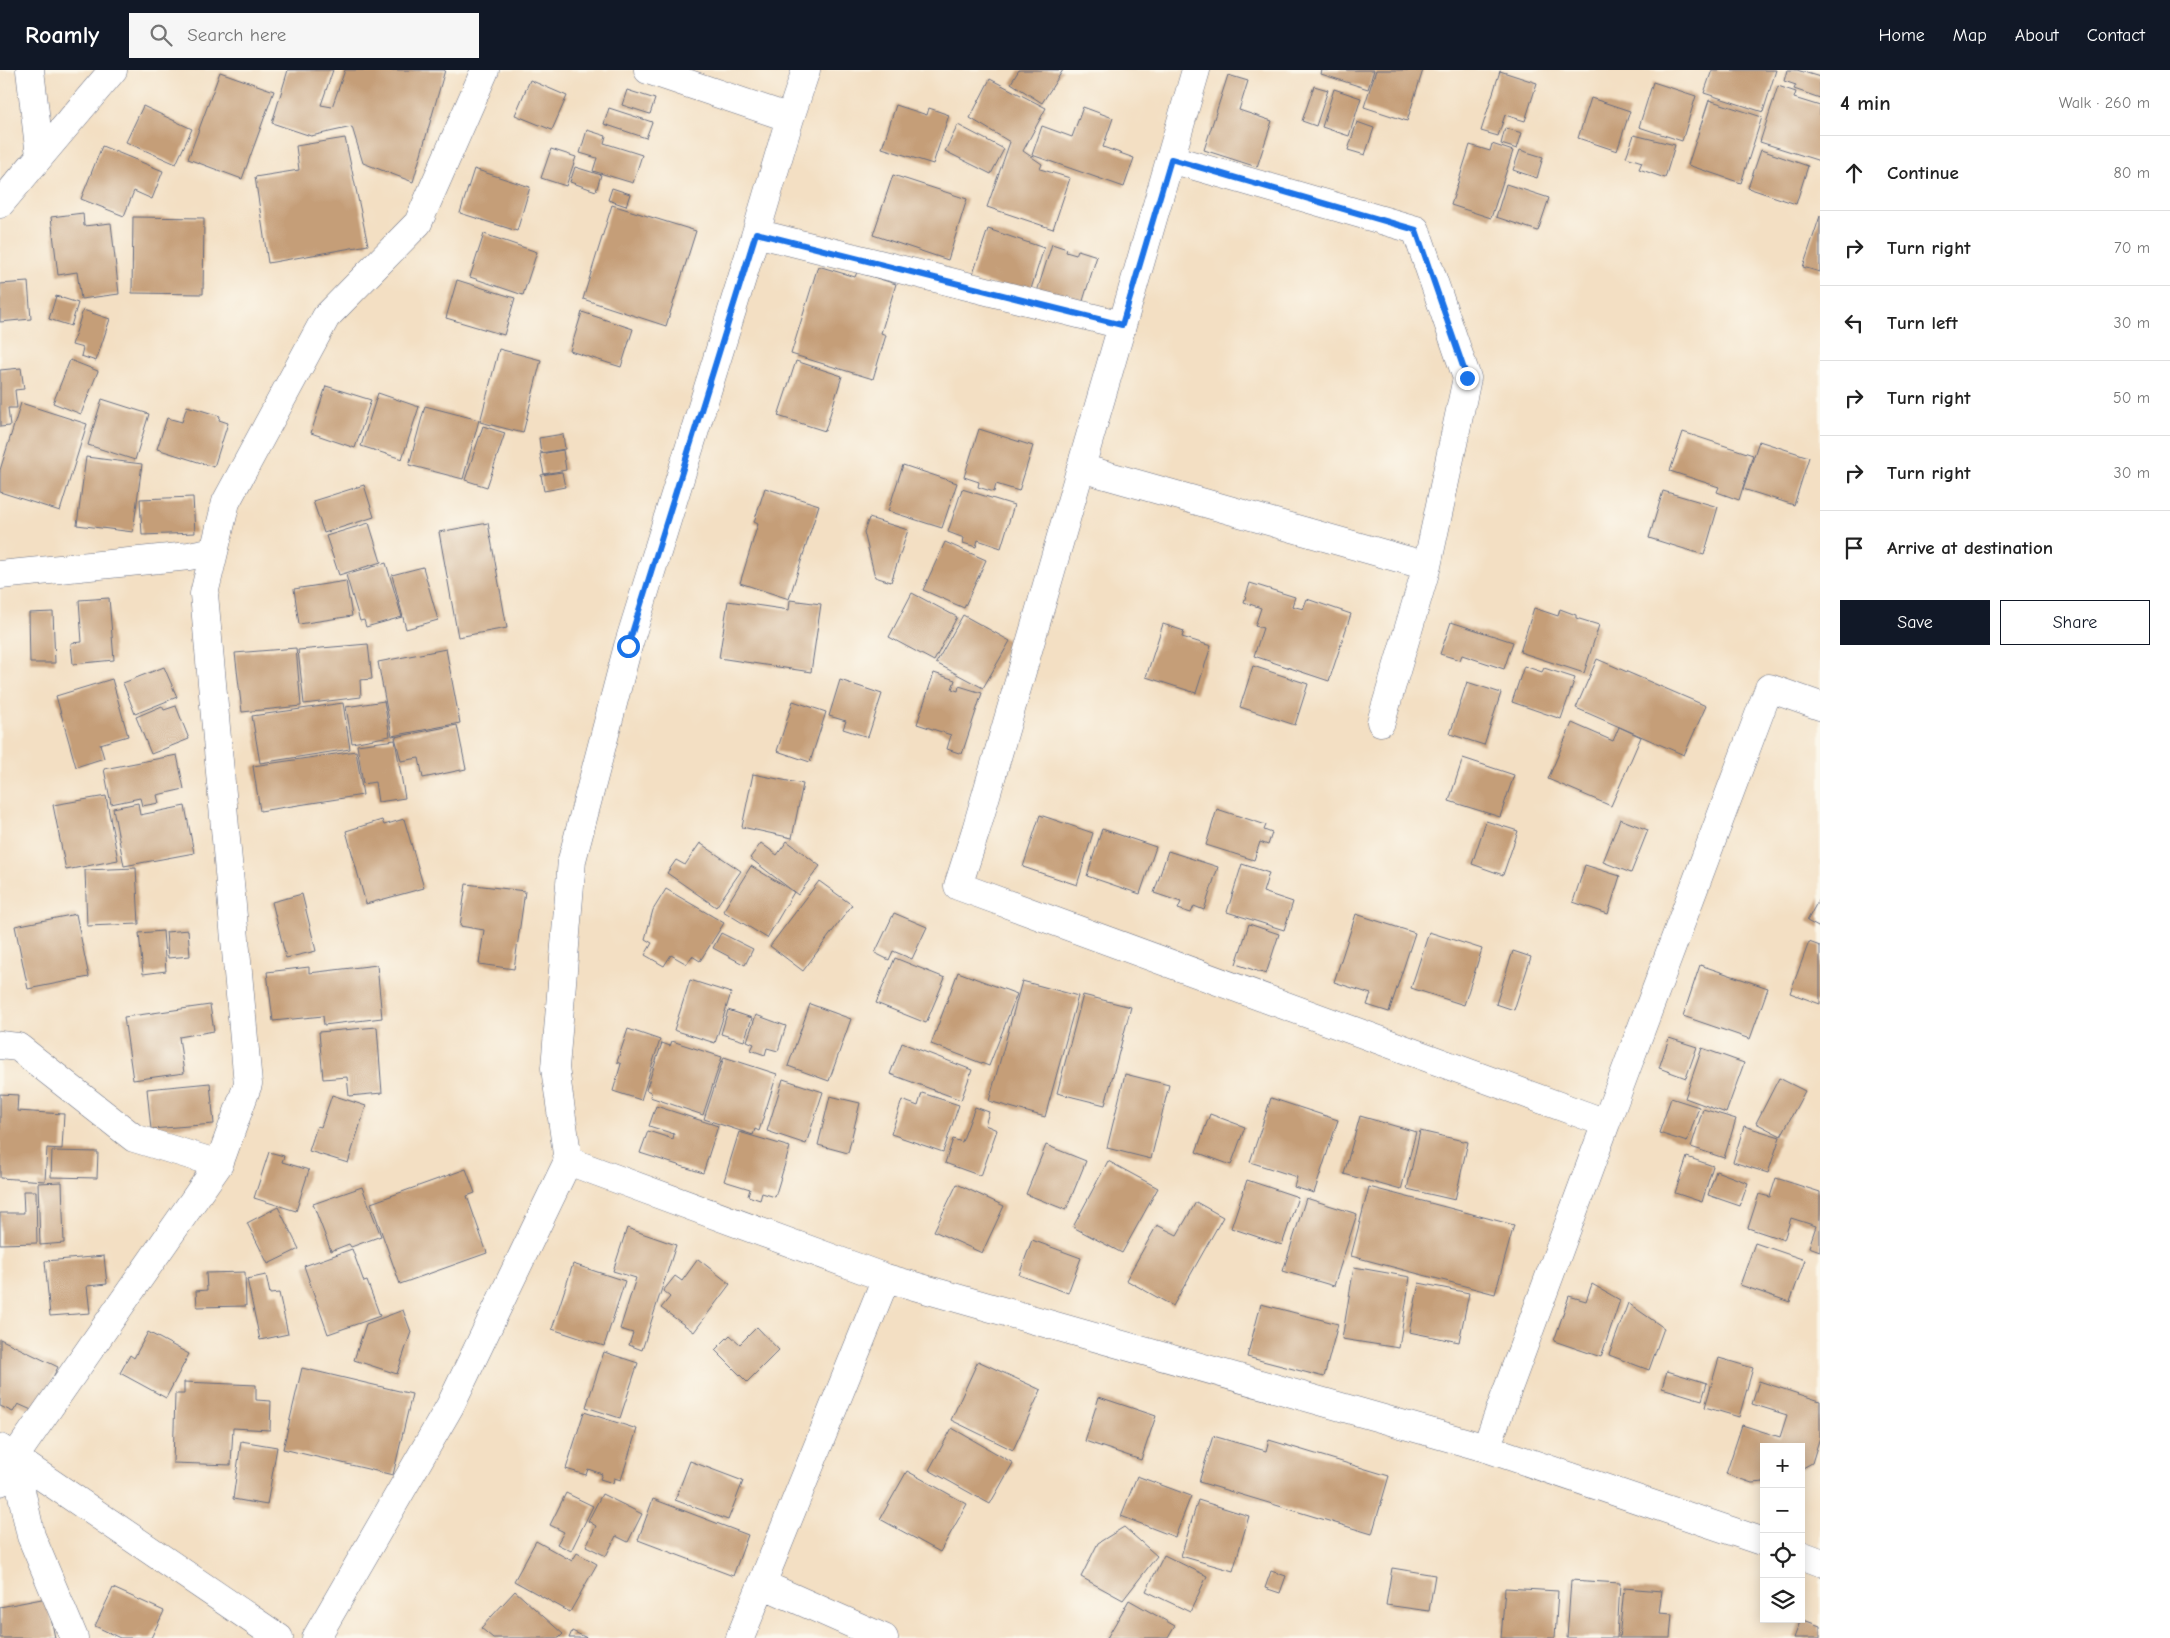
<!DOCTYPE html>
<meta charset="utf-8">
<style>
:root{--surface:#fff;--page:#f6f6f6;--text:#222;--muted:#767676;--line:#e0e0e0;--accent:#111827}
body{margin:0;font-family:"Comic Neue",sans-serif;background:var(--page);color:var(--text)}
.controls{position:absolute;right:15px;bottom:15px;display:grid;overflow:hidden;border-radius:0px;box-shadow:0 2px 12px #0003}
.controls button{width:45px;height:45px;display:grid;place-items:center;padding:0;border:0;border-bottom:1px solid var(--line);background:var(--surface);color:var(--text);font:25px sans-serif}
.stop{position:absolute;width:15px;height:15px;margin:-11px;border:4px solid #1a73e8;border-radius:50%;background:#fff}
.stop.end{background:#1a73e8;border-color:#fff;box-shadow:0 1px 5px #0008}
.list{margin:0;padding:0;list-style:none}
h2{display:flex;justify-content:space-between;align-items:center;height:65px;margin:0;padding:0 20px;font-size:21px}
h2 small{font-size:16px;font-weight:400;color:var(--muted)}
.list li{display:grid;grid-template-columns:32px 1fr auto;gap:15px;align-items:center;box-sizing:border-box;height:75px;padding:0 20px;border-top:1px solid var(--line)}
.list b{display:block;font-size:19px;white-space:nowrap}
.list em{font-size:16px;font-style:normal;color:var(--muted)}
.actions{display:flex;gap:10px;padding:15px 20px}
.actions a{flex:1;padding:11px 0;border:1px solid var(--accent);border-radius:0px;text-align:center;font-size:18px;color:var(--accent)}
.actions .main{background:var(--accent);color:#fff}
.icon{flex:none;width:28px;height:28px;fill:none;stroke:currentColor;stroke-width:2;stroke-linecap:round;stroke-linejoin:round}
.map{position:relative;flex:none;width:1820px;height:1568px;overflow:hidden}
header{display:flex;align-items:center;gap:30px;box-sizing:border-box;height:70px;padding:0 25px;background:var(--accent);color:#fff}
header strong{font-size:24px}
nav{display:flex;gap:28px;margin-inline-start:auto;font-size:18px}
.search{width:350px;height:45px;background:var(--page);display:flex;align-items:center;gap:12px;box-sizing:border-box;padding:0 18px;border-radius:0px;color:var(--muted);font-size:19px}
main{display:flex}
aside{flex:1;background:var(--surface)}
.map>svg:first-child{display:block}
.building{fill:#c59e78}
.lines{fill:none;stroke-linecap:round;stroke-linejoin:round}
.street-casing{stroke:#676d81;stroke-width:29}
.street{stroke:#fff;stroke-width:28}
.route{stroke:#1a73e8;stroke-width:6}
</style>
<header>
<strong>Roamly</strong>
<div class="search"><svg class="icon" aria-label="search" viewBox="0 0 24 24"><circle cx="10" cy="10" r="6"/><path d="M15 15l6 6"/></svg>Search here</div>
<nav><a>Home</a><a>Map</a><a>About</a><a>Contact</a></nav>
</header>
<main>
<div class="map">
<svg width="1820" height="1568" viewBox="0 0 1820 1568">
<rect width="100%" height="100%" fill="#fbf7ec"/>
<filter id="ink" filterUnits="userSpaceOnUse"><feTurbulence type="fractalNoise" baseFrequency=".02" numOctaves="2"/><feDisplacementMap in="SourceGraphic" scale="10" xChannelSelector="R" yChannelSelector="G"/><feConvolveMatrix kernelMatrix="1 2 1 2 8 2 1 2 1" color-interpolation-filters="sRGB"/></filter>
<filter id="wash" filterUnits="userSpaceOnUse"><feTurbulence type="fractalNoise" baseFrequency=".0096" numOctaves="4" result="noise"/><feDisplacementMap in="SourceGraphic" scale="20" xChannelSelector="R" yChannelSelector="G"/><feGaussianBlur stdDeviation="1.12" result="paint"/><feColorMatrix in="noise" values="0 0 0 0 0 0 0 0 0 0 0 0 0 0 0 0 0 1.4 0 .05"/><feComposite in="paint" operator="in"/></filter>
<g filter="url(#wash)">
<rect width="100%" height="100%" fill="#f3dfc3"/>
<g id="blocks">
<path class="building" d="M288 0H333L321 35 332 37 345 0H445L413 112 363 93 352 57 311 66 272 53Z
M1019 0H1063L1042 33 1011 13Z
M1322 0H1374L1368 19 1321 4Z
M1376 0H1423L1407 51 1364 37Z
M1712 0H1776L1763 42 1704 23Z
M1787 0H1797L1820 7V28L1794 19 1796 15 1784 11Z
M1500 1 1537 13 1525 51 1505 45 1498 66 1481 61Z
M220 2 274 21 242 109 188 89Z
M1228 5 1248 11 1239 40 1272 51 1257 97 1204 80Z
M990 9 1046 38 1023 81 1042 94 1040 99 1070 108 1053 159 987 137 1010 72 970 48Z
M530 10 567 26 552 60 515 45Z
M1653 12 1696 26 1682 71 1639 57Z
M1314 16 1328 20 1316 56 1302 51Z
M1778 16 1796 22 1794 28 1820 36V91L1760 72Z
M1334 19 1361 28 1349 66 1322 57Z
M627 20 655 29 650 44 622 35Z
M1591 28 1630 41 1617 81 1578 68Z
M1709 30 1762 47 1741 113 1688 95Z
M896 35 927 45 929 38 949 45 933 94 882 78Z
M143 36 192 59 176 94 126 72Z
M1083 37 1113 48 1103 77 1134 88 1124 117 1032 85 1042 56 1072 67Z
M609 38 652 52 646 68 604 54Z
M1357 52 1374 58 1365 85 1348 80Z
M958 55 1004 79 991 104 945 81Z
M1505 58 1522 63 1517 79 1501 74Z
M587 60 606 66 604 73 642 85 633 113 593 101 597 88 580 83Z
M1634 65 1675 75 1665 108 1639 99 1642 92 1626 87Z
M345 68 368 175 268 193 255 107 299 100 296 76Z
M1492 74 1513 81 1491 148 1451 135 1470 75 1490 81Z
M102 76 163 101 152 129 134 121 124 146 81 129Z
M551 79 576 87 566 116 541 108Z
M1520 80 1543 87 1537 108 1513 100Z
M1761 80 1808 96 1796 134 1748 118Z
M575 97 601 105 596 121 570 112Z
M474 99 530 117 517 161 460 143Z
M893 105 967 129 948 190 873 165Z
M1506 114 1549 128 1538 161 1496 147Z
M612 118 630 124 626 136 608 130Z
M612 135 696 161 666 256 583 229Z
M83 143 84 156 111 153 119 224 81 229 77 202 58 205 51 147Z
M1820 146V202L1803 197Z
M133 147 204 148 203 224 132 223Z
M988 159 1044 178 1029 225 972 207Z
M484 164 537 182 523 225 470 207Z
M1052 174 1067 179 1066 182 1076 185 1078 180 1097 186 1082 234 1036 225Z
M818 196 855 207 857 202 896 214 881 263 886 265 873 309 791 284Z
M457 210 515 228 504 265 446 248Z
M28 212 31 249 0 252V214Z
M56 226 78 233 71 256 49 249Z
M83 240 110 249 96 291 81 286 83 278 72 275Z
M582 242 633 259 621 297 570 281Z
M499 279 541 290 523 363 480 352Z
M70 290 98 301 81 344 53 333Z
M796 291 842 306 825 361 778 346Z
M21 298 24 319 15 320 17 338H8L10 356 0 357V300Z
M326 316 371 330 355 378 311 363Z
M378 323 419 337 402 389 361 376Z
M102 329 149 344 135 390 88 375Z
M21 333 87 354 60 441 0 422V400Z
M187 336 220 346 219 350 228 353 214 397 157 379 167 348 182 352Z
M425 336 479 350 463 409 409 395Z
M483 356 505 363 487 417 465 410Z
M979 359 1033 376 1019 421 996 414 994 422 978 417 979 412 964 407Z
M1683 362 1753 385 1739 430 1717 422 1719 417 1670 401Z
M563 364 565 379 541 383 539 368Z
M1759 371 1809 387 1794 435 1743 419Z
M563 380 566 400 544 404 540 384Z
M86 387 142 394 133 462 77 455Z
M903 395 957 413 942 458 888 441Z
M562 402 565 417 544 421 541 405Z
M364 415 374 447 324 463 313 431Z
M765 418 819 435 789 529 740 513 758 454 754 452Z
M962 419 1014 435 1001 478 978 470 976 477 963 473 964 468 948 462Z
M1663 421 1718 437 1704 485 1649 468Z
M193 427 195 463 142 465 140 429Z
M869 448 908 460 891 512 875 507 864 462Z
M369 453 381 492 339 505 326 466Z
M488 453 507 558 458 567 439 462Z
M945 472 986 490 964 538 923 520Z
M386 493 402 547 366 557 364 550 360 551 346 505Z
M423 497 438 550 406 559 392 505Z
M346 511 352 546 299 554 294 519Z
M1250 513 1295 527 1292 536 1303 539 1307 529 1351 544 1329 611 1254 586 1263 558 1255 556 1261 538 1244 532Z
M912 523 957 547 934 591 889 567Z
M109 528 114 590 73 594 71 573 82 572 79 530Z
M790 530 821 534 811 602 719 588 728 531 789 540Z
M1534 538 1558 546 1560 539 1576 545V548L1599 555 1584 603 1520 582Z
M53 542 55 593H30L29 543Z
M963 545 1010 571 983 618 936 593Z
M1451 552 1513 572 1504 599 1462 585 1460 590 1440 584Z
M1163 554 1184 561 1182 567 1211 576 1196 623 1146 607Z
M368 574 372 609 360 610 361 627 304 634 298 580Z
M296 578 301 636 242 642 235 583Z
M446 579 460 653 392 666 378 592Z
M1597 589 1706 636 1684 685 1576 638Z
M1253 596 1308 614 1295 655 1240 637Z
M1524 596 1542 602 1544 598 1575 608 1561 649 1512 632Z
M164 597 177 627 135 644 123 613Z
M934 603 955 610 952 619 958 621 959 616 982 623 962 684 947 679 951 665 917 654Z
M112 609 128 666 100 674 104 688 76 697 56 626Z
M840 610 882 624 868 667 843 659 846 651 829 646Z
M1467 612 1501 623 1484 675 1450 664Z
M384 631 390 666 352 673 346 637Z
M793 631 826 642 810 692 777 681Z
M343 633 350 679 260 693 252 646Z
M162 636 164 640 176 636 189 669 151 684 136 647Z
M1572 653 1613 671 1619 657 1641 667 1611 736 1548 709Z
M457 655 466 699 423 708 419 688 401 691 395 667Z
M395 670 405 728 378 732 375 712 363 714 357 675Z
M356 681 363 725 260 741 253 696Z
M177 685 184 719 157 725 159 733 142 736 140 728 111 734 104 699Z
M1463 688 1514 705 1500 747 1449 731Z
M753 704 803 714 792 768 742 757Z
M106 726 118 790 66 800 53 735Z
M138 733 140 745 185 736 194 783 124 796 113 738Z
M1217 739 1266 755 1264 760 1272 763 1268 775 1260 772 1254 790 1206 775Z
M1040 745 1093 763 1077 815 1023 797Z
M404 749 424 818 366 834 346 761 382 750 384 755Z
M1620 749 1648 760 1631 803 1603 792Z
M1486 751 1518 761 1503 805 1472 794Z
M1102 759 1156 777 1140 824 1087 806Z
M787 771 820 796 798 825 750 788 761 773 777 785Z
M700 773 741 801 716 837 667 803 676 790 685 795Z
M1168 781 1218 797 1204 840 1194 836 1191 843 1178 839 1181 832 1154 823Z
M1242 794 1269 803 1263 822 1293 832 1284 860 1227 842Z
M1585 795 1620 806 1608 844 1573 832Z
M751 796 794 822 767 868 723 841Z
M136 798 139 854 87 856 85 800Z
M819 811 852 835 803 901 770 876Z
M466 814 525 821 514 899 479 894 484 860 460 856Z
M666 819 724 853 700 891 692 886 687 894 671 885 664 896 645 885 652 873 645 869 653 840Z
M302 824 316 881 286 888 272 832Z
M1820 827V858L1807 851Z
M894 843 927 857 912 889 893 881 889 890 875 883Z
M76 844 89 907 28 919 15 856Z
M1356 844 1415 863 1389 942 1367 935 1371 924 1334 912Z
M1249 854 1279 864 1266 904 1236 894Z
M188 860 190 886 168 888 166 862Z
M163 861 166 901 143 904 139 863Z
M1429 862 1482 879 1464 935 1411 918Z
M721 863 753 879 745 895 713 878Z
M1809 872 1820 876V934L1790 923Z
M1513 881 1531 887 1514 940 1496 934Z
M895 888 945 908 926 953 876 933Z
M377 895 382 948 324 955 323 946 273 951 267 902 309 897V903Z
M1700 895 1768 918 1750 969 1683 946Z
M958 902 1017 924 989 996 931 974Z
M690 910 731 923 715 973 674 960Z
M1022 911 1078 926 1045 1047 989 1031Z
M1083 925 1131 937 1105 1035 1057 1023Z
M810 934 851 949 829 1011 788 996Z
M210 935 214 961 179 967 184 1003 133 1010 124 947Z
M728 940 752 948 744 971 721 964Z
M756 945 786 956 778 981 767 978 765 985 751 980 754 974 747 971Z
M377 957 382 1023 349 1026 347 1007 323 1009 319 962Z
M628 959 660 970 641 1030 613 1021 621 994 617 992Z
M1669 968 1697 977 1686 1008 1659 998Z
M672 971 722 987 703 1045 650 1027 651 1022 646 1020 662 973 670 976Z
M902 973 972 1000 961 1030 890 1004Z
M1702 978 1744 993 1726 1043 1685 1028Z
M724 987 777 1004 759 1061 755 1059 753 1065 704 1049Z
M1125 1004 1169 1015 1151 1089 1107 1078Z
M1779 1008 1805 1021 1781 1066 1756 1053Z
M783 1009 823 1022 806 1074 767 1061Z
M210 1013 214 1054 151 1059 147 1019Z
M922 1023 959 1035 943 1082 891 1064 902 1030 918 1036Z
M0 1024 18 1025 17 1041 64 1044 62 1079 47 1078 45 1111 0 1108Z
M332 1025 366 1036 348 1093 309 1081 317 1056 321 1057Z
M830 1026 860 1033 848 1083 818 1075Z
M1271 1028 1338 1050 1314 1123 1294 1117 1297 1107 1250 1092Z
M1671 1028 1699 1037 1687 1072 1659 1063Z
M656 1036 718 1056 703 1103 640 1083 648 1061 673 1069 674 1064 649 1056Z
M975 1037 989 1042 985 1055 997 1060 981 1106 945 1093 953 1069 962 1072Z
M1703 1039 1736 1049 1724 1088 1691 1077Z
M1210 1044 1245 1057 1231 1095 1196 1082Z
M1360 1046 1416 1062 1401 1120 1344 1104Z
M1744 1056 1780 1067 1768 1103 1733 1092Z
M1420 1061 1468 1072 1455 1130 1407 1119Z
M739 1062 790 1077 775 1127 762 1123 760 1130 748 1126 750 1119 724 1111Z
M1046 1075 1086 1091 1066 1140 1026 1124Z
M52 1081 98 1082 97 1108 51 1107Z
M269 1082 284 1086 282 1092 309 1100 296 1141 254 1128Z
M1687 1087 1713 1096 1702 1132 1675 1123Z
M1108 1091 1158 1118 1122 1183 1073 1157Z
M466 1099 475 1123 467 1126 487 1183 400 1214 371 1133Z
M1716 1101 1748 1113 1740 1136 1708 1125Z
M1776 1108 1820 1122V1181L1809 1177 1816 1156 1791 1148 1784 1170 1748 1158 1759 1124 1770 1127Z
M1247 1110 1298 1127 1282 1175 1231 1158Z
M62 1112 64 1173 40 1175 38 1113Z
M957 1114 1004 1136 982 1183 934 1161Z
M362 1117 381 1166 351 1177 349 1174 331 1181 313 1134Z
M1369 1117 1514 1155 1495 1224 1351 1186Z
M23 1121H36L37 1173 0 1174V1143H24Z
M1306 1128 1357 1144 1334 1216 1283 1201Z
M1196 1132 1223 1147 1173 1236 1126 1210 1157 1155 1177 1165Z
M278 1137 299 1179 268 1194 247 1153Z
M627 1158 676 1175 642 1280 629 1275 633 1263 620 1259 636 1208 613 1201Z
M1032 1170 1081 1188 1068 1223 1019 1205Z
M1755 1173 1805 1190 1790 1232 1740 1215Z
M352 1179 364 1212 367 1211 380 1246 328 1264 304 1196Z
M104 1186 107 1214 87 1216 90 1243 50 1246 45 1191Z
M698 1189 730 1214 694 1262 661 1238 670 1227 663 1221 675 1206 682 1211Z
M573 1194 625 1211 604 1276 552 1259Z
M1354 1197 1410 1207 1399 1278 1342 1269Z
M245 1202 246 1236 197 1237 196 1221 207 1220 206 1203Z
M266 1205 270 1224 279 1223 288 1264 260 1270 247 1209Z
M1419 1213 1469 1223 1459 1272 1409 1262Z
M1592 1214 1620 1230 1601 1287 1554 1271 1569 1226 1586 1231Z
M1628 1233 1664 1258 1649 1300 1609 1285Z
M1261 1234 1338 1254 1324 1307 1247 1287Z
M403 1240 411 1262 397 1304 354 1290 366 1254Z
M757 1257 779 1280 747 1312 715 1280 730 1265 740 1274Z
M148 1262 189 1284 166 1328 120 1303 130 1285 134 1288Z
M0 1269 58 1297 36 1342 18 1334 13 1342 0 1336Z
M604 1282 638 1293 620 1348 586 1337Z
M1719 1288 1753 1298 1739 1347 1705 1337Z
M978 1291 1041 1320 1013 1380 951 1350Z
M302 1298 412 1324 393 1405 283 1379Z
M1667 1301 1707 1313 1702 1330 1662 1318Z
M1759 1311 1820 1331V1367L1812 1393 1801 1399V1377H1764V1412L1752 1413 1726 1404 1742 1355 1780 1367 1787 1345 1752 1334Z
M184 1312 256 1315V1330L271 1331 270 1360 233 1358 231 1395 173 1393 175 1324H184Z
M1099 1327 1156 1346 1141 1390 1085 1371Z
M584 1342 637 1359 621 1410 614 1408 613 1413 600 1409 602 1404 588 1399 586 1405 566 1399Z
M952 1358 1013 1393 990 1434 929 1400Z
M1213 1366 1266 1381 1269 1370 1389 1406 1372 1464 1199 1412Z
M241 1371 277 1377 267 1435 233 1429Z
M690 1391 743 1411 728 1450 675 1430Z
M907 1401 967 1434 940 1482 880 1449Z
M1137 1406 1191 1426 1175 1467 1121 1446Z
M566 1423 593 1436 571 1481 557 1474 564 1462 550 1455Z
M602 1424 642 1444 628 1472 616 1466 606 1486 586 1476 596 1456 588 1451Z
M653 1429 748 1465 733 1506 638 1470Z
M1198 1430 1249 1446 1233 1501 1181 1486Z
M1124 1457 1157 1486 1123 1530 1081 1507 1098 1473Z
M536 1471 572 1491 577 1483 597 1494 570 1542 514 1511Z
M1164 1485 1207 1506 1190 1542 1146 1521Z
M1392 1498 1435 1505 1429 1541 1386 1535Z
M1271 1501 1286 1506 1280 1523 1265 1518Z
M1571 1510 1620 1513 1617 1568H1567Z
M113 1518 164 1541 151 1568H120L95 1556Z
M1505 1518 1558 1521 1555 1568H1501Z
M1624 1518 1662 1521 1659 1543 1672 1544 1670 1568H1619Z
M515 1521 563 1564 559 1568H493L481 1558Z
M47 1528 55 1568H0V1537Z
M1129 1530 1175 1556 1168 1568H1107Z
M1801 1549 1820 1556V1568H1794Z
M572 1561 587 1568H569Z"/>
</g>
</g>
<g filter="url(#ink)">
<use href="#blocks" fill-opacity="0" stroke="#676d81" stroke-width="1"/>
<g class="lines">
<defs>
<path id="street" d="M30 0 40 86
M1196 0 976 760 958 816 1606 1053 1486 1378
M790 48 806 0
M1171 89 1416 160 1467 308 1427 496 1381 652
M0 134 113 0
M756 163 1122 255
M1081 398 1427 496
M0 505 189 486 214 481
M0 975 18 977 134 1068 219 1094
M1606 1053 1769 618 1820 636
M568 1091 886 1208 1486 1378 1764 1472
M0 1378 279 1568
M14 1388 31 1466 74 1568
M0 1412 14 1388 219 1094 248 1014 204 524 226 432 326 247 418 153 485 0
M1801 1485 1820 1492
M762 1514 884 1568
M316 1568 450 1336 568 1091 555 998 572 790 628 576 756 163 790 48 648 0
M740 1568 886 1208"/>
</defs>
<use href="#street" class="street-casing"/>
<use href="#street" class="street"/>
</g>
</g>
<g class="lines" filter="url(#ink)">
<path class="route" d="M628 576 756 163 1122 255 1171 89 1416 160 1467 308"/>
</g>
</svg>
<div class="controls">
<button>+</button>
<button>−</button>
<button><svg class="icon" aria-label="locate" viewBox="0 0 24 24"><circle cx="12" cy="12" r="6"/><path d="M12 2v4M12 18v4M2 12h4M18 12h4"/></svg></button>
<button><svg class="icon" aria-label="layers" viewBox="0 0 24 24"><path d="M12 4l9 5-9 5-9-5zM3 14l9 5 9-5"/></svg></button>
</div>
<div class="stop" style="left:628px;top:576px"></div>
<div class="stop end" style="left:1467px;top:308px"></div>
</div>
<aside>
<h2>4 min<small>Walk · 260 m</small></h2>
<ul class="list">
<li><svg class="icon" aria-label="ahead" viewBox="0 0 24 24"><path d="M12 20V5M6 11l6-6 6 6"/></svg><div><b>Continue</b></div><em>80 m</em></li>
<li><svg class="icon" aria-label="right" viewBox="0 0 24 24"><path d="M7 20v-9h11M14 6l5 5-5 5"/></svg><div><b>Turn right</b></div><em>70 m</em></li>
<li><svg class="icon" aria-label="left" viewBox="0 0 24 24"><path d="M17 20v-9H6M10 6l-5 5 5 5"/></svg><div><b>Turn left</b></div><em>30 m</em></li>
<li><svg class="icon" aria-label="right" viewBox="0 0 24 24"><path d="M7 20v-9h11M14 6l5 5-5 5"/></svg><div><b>Turn right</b></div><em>50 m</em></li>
<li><svg class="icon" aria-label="right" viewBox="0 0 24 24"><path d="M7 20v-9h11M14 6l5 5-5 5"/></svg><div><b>Turn right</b></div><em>30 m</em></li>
<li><svg class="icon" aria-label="arrive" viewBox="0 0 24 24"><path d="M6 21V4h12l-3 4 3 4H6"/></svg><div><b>Arrive at destination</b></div></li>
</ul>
<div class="actions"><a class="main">Save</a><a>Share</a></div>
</aside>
</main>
